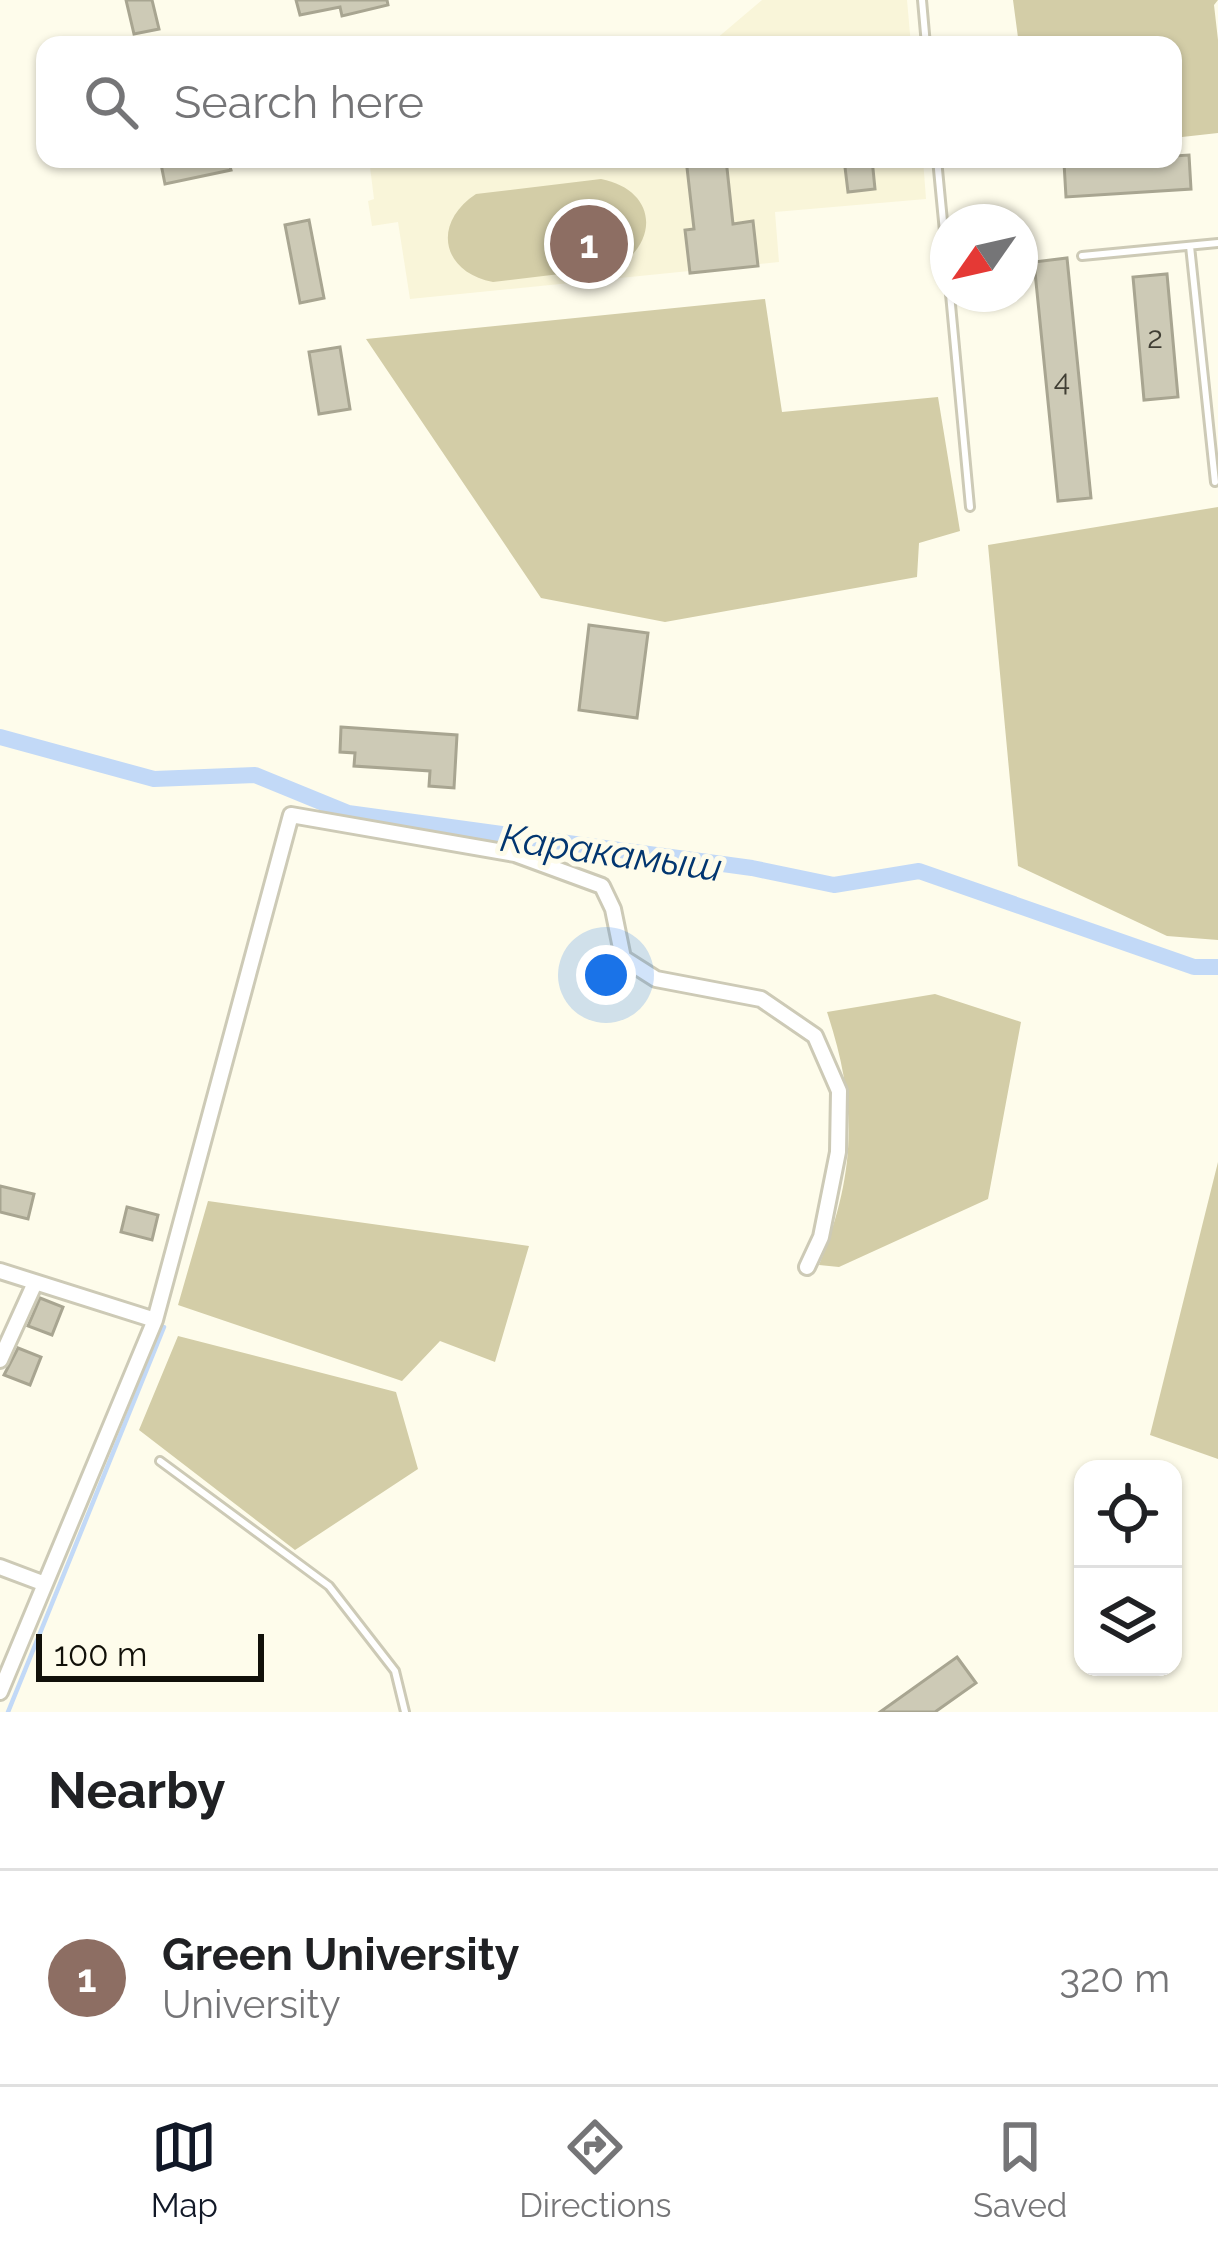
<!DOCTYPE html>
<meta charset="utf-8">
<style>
:root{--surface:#fff;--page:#f6f6f6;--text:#202124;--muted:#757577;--line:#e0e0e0;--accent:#111827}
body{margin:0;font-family:Raleway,sans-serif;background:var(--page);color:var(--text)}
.controls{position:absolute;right:36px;bottom:36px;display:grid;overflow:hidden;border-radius:24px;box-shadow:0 3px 9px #0004}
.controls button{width:108px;height:108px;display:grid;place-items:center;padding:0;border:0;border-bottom:3px solid var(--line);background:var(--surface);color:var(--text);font:60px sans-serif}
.compass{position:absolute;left:930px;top:204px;width:108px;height:108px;border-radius:50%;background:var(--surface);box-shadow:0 3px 9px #0004;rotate:236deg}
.scale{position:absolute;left:36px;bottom:30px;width:228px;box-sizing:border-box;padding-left:12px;border:6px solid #111009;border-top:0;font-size:33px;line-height:42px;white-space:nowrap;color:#111009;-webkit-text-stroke:9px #fefceb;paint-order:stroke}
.you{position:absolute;left:606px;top:975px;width:42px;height:42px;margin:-30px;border:9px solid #fff;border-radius:50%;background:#1a73e8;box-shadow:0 0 0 18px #1a73e833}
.badge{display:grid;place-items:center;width:78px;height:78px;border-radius:50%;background:var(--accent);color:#fff;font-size:39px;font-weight:700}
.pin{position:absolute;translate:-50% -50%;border:6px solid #fff;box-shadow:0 3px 12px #0006}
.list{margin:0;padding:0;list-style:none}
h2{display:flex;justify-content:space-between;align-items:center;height:156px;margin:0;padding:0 48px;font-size:51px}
h2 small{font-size:39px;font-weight:400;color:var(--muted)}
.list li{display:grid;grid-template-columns:78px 1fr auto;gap:36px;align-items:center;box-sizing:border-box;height:216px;padding:0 48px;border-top:3px solid var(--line)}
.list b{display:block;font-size:45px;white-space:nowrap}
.list p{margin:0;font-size:39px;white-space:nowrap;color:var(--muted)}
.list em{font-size:39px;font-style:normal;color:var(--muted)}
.icon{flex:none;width:66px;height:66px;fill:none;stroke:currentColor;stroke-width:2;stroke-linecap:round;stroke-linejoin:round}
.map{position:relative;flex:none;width:1218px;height:1712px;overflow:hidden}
.search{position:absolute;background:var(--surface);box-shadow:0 3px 9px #0004;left:36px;right:36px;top:36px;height:132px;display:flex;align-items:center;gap:30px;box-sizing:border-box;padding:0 42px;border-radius:24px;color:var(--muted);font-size:45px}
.sheet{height:372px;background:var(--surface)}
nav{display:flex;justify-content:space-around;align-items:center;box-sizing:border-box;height:168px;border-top:3px solid var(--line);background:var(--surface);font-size:33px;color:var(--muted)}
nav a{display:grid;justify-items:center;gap:6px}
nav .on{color:var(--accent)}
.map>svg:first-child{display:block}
.built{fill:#f9f5d9}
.green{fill:#d3cda7}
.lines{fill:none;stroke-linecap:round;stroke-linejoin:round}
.stream{stroke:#c2d9f7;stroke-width:4.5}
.canal{stroke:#c2d9f7;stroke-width:16}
.building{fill:#cdcab6;stroke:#a8a591;stroke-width:3}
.service-casing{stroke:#cdcab6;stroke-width:12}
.minor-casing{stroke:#cdcab6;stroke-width:20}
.service{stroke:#fff;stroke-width:6}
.minor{stroke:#fff;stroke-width:14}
.labels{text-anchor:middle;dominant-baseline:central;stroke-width:10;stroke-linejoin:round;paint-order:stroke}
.number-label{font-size:30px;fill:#403e34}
.water-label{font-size:39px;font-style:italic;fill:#023670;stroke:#fefceb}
</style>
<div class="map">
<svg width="1218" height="1712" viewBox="0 0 1218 1712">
<rect width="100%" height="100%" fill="#fefceb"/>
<path class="built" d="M762 0H907L911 45H709Z
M369 159H923L926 199 775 212 779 262 410 299 398 222 372 226 368 201 374 199Z"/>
<path class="green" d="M1013 0H1218L1214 5 1218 40V133L1173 138V45H1019Z
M601 179C653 189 662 237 618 267L493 282C441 272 432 223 476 194Z
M765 299 782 412 938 397 960 531 919 543 917 577 665 622 541 598 366 339Z
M1218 507V940L1167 936 1018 866 988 545Z
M935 994 1021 1022 988 1199 839 1267 819 1265C856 1173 858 1106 827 1012Z
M1218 1162V1459L1150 1435Z
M208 1201 529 1246 495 1362 440 1341 402 1381 178 1305Z
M178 1336 396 1392 418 1469 295 1550 139 1430Z"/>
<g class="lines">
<path class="stream" d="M8 1712 164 1327"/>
<path class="canal" d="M0 737 154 779 255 775 348 813 752 868 834 885 919 871 1194 967H1218"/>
</g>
<path class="building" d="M126 0H152L159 29 134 34Z
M296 0H387L388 5 342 16 340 7 300 15Z
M1189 155 1191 189 1066 197 1064 163Z
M160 159H228L231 170 165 184Z
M686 159H726L733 224 753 221 758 266 690 273 685 230 694 229Z
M844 159H872L875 189 848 192Z
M309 220 324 298 300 303 285 225Z
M1067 258 1091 498 1058 501 1034 262Z
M1167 274 1178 397 1144 400 1133 277Z
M340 347 350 409 319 414 309 352Z
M589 625 648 633 637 718 579 710Z
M341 727 457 735 454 788 429 786 430 771 354 766 355 753 340 752Z
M0 1186 34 1194 28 1219 0 1212Z
M127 1207 158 1215 152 1240 121 1232Z
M40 1298 63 1307 52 1335 28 1326Z
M18 1348 41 1357 30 1385 4 1375Z
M957 1657 976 1683 935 1712H880Z"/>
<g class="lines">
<defs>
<path id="service" d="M922 0 926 45
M937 159 948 273
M1190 246 1215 482
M1082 256 1218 243
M950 294 970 507
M160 1461 329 1586 395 1671 405 1712"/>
<path id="minor" d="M0 1271 155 1320
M0 1360 34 1285
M0 1567 45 1584
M0 1692 155 1320 291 815 515 854 602 886 613 909 623 958 656 979 761 999 815 1036 839 1091 838 1152 821 1237 807 1267"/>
</defs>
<use href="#service" class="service-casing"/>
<use href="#minor" class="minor-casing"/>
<use href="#service" class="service"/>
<use href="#minor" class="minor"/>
</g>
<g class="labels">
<g class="number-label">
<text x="1155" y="337">2</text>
<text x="1062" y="380">4</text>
</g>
<g class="water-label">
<text transform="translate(611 852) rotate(8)">Каракамыш</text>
</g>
</g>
</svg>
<div class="controls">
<button><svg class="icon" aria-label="locate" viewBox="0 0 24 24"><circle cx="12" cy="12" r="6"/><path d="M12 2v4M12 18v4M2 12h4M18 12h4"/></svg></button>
<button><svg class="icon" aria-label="layers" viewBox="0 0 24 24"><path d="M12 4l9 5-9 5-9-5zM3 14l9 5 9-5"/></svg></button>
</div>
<svg class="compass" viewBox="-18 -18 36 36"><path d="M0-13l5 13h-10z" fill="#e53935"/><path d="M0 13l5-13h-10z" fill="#757577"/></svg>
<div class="scale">100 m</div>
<div class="you"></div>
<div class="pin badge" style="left:589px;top:244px;background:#8d6e63">1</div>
<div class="search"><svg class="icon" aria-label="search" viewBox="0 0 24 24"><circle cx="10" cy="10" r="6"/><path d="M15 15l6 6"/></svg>Search here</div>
</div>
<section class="sheet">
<h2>Nearby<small></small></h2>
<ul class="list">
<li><span class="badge" style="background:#8d6e63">1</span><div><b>Green University</b><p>University</p></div><em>320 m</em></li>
</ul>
</section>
<nav>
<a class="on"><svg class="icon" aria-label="map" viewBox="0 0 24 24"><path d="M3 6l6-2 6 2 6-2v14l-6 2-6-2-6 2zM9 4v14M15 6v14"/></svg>Map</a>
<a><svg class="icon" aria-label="directions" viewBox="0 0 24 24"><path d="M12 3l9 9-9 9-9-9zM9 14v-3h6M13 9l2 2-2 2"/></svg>Directions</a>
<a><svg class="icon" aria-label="saved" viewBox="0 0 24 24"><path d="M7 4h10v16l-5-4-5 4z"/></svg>Saved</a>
</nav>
